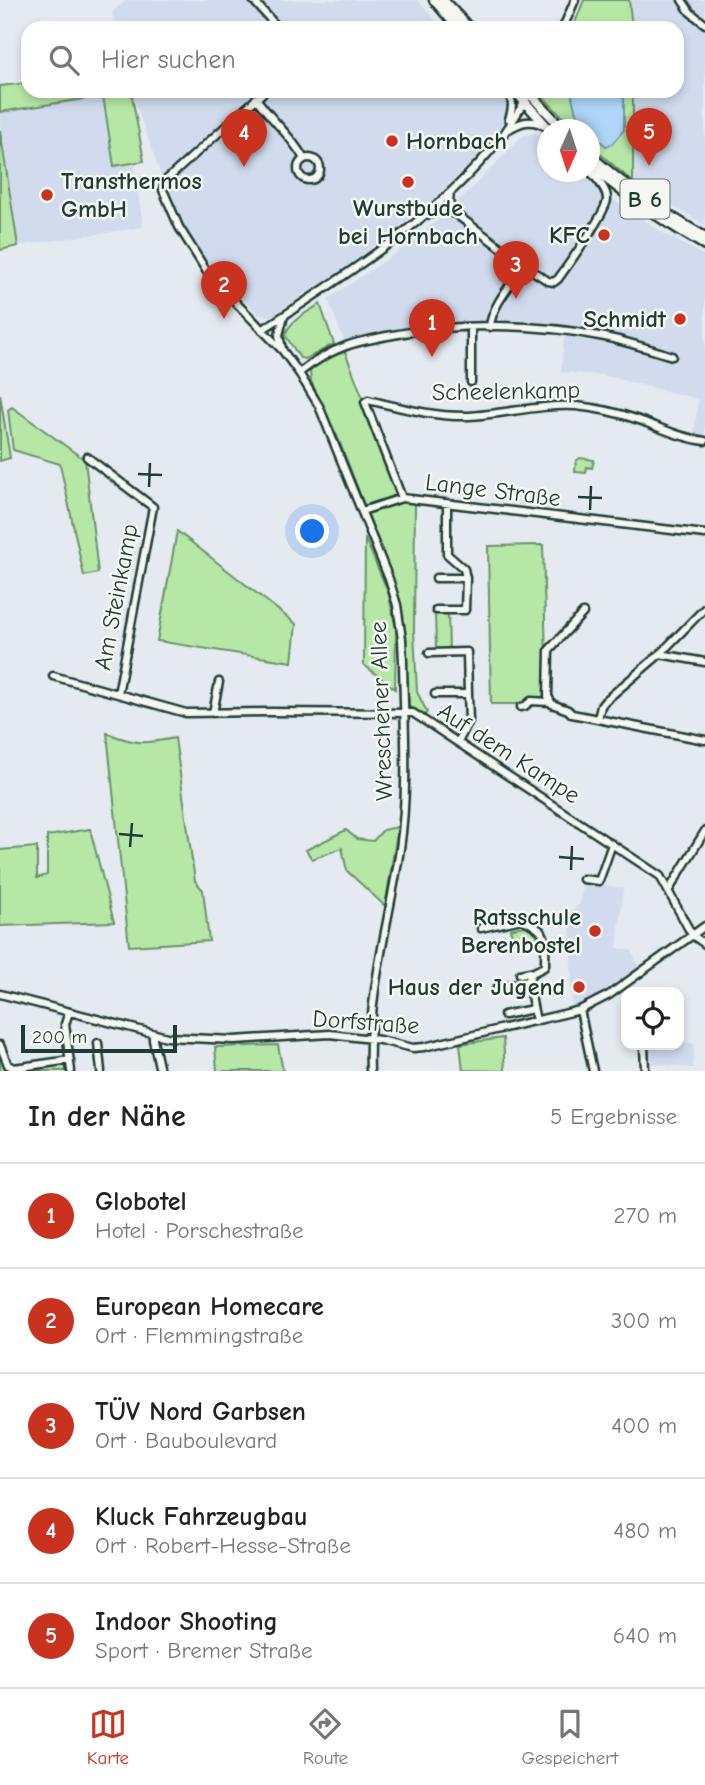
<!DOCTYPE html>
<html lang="de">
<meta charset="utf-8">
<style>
:root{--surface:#fff;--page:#f2f2f2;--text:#222;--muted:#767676;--line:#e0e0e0;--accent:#c8321e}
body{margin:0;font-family:"Comic Neue",sans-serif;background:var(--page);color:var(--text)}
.controls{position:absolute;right:21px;bottom:21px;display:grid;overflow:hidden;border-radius:14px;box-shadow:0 4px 10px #0003}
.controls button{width:63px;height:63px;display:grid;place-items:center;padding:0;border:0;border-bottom:2px solid var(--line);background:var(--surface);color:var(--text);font:35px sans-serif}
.compass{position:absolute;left:537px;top:119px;width:63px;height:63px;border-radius:50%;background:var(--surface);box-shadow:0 4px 10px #0003;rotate:183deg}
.scale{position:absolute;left:21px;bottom:18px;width:156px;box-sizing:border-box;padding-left:7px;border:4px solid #1f3d34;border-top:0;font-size:19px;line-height:24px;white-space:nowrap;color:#1f3d34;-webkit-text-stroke:5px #f6f6f2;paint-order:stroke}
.you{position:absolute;left:313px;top:532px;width:24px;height:24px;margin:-18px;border:5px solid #fff;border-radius:50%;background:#1a73e8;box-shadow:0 0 0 10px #1a73e833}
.badge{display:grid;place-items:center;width:46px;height:46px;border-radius:50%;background:var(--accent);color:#fff;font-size:23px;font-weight:700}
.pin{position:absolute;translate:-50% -58px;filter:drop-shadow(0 2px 4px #0008)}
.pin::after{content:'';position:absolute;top:37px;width:24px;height:21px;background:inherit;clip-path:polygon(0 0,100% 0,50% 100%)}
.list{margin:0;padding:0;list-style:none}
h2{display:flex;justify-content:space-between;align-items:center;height:91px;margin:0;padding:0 28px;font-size:30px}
h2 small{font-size:23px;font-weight:400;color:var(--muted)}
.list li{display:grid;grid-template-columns:46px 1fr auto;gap:21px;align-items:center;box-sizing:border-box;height:105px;padding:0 28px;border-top:2px solid var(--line)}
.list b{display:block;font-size:26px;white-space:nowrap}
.list p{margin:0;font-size:23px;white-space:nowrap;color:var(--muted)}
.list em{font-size:23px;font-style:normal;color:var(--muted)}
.icon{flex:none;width:38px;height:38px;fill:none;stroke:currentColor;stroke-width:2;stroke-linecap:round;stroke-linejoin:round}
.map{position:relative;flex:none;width:705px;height:1071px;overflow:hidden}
.search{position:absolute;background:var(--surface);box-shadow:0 4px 10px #0003;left:21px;right:21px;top:21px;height:77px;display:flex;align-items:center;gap:18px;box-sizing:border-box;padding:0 24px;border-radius:21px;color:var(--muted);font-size:26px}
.sheet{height:616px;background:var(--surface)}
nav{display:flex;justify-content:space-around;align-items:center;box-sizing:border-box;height:98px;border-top:2px solid var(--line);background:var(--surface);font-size:19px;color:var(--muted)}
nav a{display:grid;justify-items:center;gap:4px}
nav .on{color:var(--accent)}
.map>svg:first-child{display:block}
.built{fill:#d1dbed}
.green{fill:#b7e7a6;stroke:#6b926d;stroke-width:2}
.water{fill:#afd6f9;stroke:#7599aa;stroke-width:2}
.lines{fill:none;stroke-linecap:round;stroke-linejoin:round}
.minor-casing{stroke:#1f3d34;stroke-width:11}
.major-casing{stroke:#1f3d34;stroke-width:13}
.minor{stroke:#f6f6f2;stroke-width:6}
.major{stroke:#f6f6f2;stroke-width:8}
.ticks{fill:none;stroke:#1f3d34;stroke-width:2.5}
.poi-dot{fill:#c8321e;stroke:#f6f6f2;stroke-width:2.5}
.labels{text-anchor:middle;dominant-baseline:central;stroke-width:5;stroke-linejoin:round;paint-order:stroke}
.shield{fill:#f6f6f2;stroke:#60746d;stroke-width:2}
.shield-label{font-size:23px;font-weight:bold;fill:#1f3d34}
.poi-label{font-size:24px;font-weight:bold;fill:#1f3d34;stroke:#f6f6f2;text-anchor:end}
.street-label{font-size:24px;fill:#1f3d34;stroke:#f6f6f2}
</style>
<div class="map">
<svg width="705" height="1071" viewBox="0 0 705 1071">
<rect width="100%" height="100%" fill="#e5eaf0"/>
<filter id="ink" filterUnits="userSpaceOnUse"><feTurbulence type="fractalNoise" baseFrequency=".0143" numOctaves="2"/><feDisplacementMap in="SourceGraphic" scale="14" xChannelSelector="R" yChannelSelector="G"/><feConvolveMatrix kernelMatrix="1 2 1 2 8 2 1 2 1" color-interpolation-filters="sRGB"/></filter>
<g filter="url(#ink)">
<path class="built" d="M127 0H417L443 28H116L112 12Z
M629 0H705V225L633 182V91H677V28H632Z
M131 91H501L507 101 505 120 478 156 428 204 353 262 272 316 260 315 215 273 181 222 166 189Z
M103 96 114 166 134 163 143 227 18 246 0 130V112Z
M535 133 547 142 548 172H581L593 185 624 207 665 234 705 256V438L694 436 698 399 602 375 561 372 565 327 515 324 458 323 395 330 344 341 328 299 402 249 440 218 468 192 523 135Z
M583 882 623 888 617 948 631 950 639 968 590 999 572 1007 570 913 580 904Z
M679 1041 694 1044 693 1068 647 1063 648 1045H679Z"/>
<path class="green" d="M584 0H629L632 28H573Z
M28 83V91H131L144 161 114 166 103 96 0 112V86Z
M544 91H572C572 104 578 120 586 129H575L543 97Z
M620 91H633V182L590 145V133L606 146 624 99Z
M0 130 18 246 0 250Z
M320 304 334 344 306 359 300 358 285 335C291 319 307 313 320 304Z
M344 349 369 414 395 491 415 502 414 630 417 692 427 712 425 715 419 714 409 706 406 660 399 602 385 558 338 438 311 381 310 372 314 367Z
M0 394 10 458 0 461Z
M12 407 85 460 98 573 84 576 60 464 13 450 8 410Z
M580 458 594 460 592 468 587 467 586 473 575 472 576 461Z
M177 531 296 624 292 662 157 641Z
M365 538 388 592 396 629 395 689 364 665Z
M543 545 546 659 545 700 524 704H491L488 546Z
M448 612 449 650H436L435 613Z
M107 733C137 745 144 744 175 738L195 881 203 890 209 941 129 946Z
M398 827 385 906 347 871 342 848 312 859 306 850 346 830 357 839 373 841 383 830Z
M90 829 114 922 0 926V850L37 847V878L47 875V836Z
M528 925 539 931 542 936 514 942 510 929Z
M503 1038 505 1071 463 1070 460 1044Z
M278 1045 283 1071H217L215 1047Z
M0 1052 9 1070 70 1060 71 1071H0Z"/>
<path class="water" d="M572 91H620L624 99V130L612 144 606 146 591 134 590 130 586 129C578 120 572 104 572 91Z"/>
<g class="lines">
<defs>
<path id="minor" d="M253 0 278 28
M682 0 690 12 705 24
M563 28 575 0
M265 91 165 181 163 190 179 227 209 275 283 351 299 373 319 406 389 579 397 605 402 639 403 662C404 724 409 787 400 849 389 923 367 996 370 1071
M508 91C513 102 513 108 509 119
M256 98C270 119 292 136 304 159
M507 130C521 122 530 118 545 126
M298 169a11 11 0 1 1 22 0a11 11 0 1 1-22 0Z
M450 193C448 204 450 207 457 215L531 270 548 281 554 282 558 279C568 265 607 212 607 199 607 188 596 179 590 171
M429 215 441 210 455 214
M490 327C491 306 513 282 525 265
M262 330C347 274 435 220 500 139 510 126 518 112 527 98
M282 349 279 335 284 316
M299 373C313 362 329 352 346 346 359 341 373 339 387 336 458 322 535 323 605 337 628 342 650 349 672 356
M471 382V328
M87 457 153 507 118 694
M402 498 365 402 368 400C402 408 434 417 469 416 505 414 540 404 576 406 597 408 619 413 639 420 661 428 681 438 705 441
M447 503V554L464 569 466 578
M362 511 402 498 705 534
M436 578H466L465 610H436
M583 613 549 650 548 696 552 704 568 710 572 714 705 740
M429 653 467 652 468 694
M660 654 705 662
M53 676 186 713 271 712 413 713 660 876 692 935 705 944
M435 694H468L469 721 458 742
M521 707 525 706 531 701 550 702
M213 713 219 682
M598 719 601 706 605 701 660 654 705 608
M583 879 599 881 612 844
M669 890 705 831
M481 928 522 919C550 933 545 936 545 965L544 967 532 973 528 981 536 1021
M520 974 530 972 532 973
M497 988 528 981
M0 994 167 1037 234 1040 330 1034 380 1040 413 1048 424 1047 580 1010 609 995 705 926
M580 1010 593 1071
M69 1012 65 1024 71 1071
M504 1015 533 1009
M153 1034V1040L160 1071
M98 1043 101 1071
M0 1045 8 1065 14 1068 70 1060
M644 1045 645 1071"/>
<path id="major" d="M434 0 458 28
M443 0 469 28
M515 91 550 130
M527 91 564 130
M590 155C625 187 663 213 705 237
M590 166C626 195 664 222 705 245"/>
</defs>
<use href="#minor" class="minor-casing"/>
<use href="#major" class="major-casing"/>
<use href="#minor" class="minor"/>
<use href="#major" class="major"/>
</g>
</g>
<path class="ticks" d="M138 474 162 475M149 487 150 463M578 497 602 498M590 510 591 486M119 834 143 836M130 847 132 823M559 857 584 859M571 870 572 846"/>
<g class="poi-dot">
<circle cx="392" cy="141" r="7"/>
<circle cx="408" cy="182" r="7"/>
<circle cx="47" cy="195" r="7"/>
<circle cx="604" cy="235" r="7"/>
<circle cx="680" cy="319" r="7"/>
<circle cx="595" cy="931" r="7"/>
<circle cx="579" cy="987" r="7"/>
</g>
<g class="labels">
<rect class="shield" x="620.5" y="179.5" width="49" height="39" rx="5"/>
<g class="shield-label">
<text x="645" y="199">B 6</text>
</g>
<g class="poi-label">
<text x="406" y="141" text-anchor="start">Hornbach</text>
<text x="61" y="181" text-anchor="start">Transthermos<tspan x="61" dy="28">GmbH</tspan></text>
<text x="408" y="208" text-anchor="middle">Wurstbude<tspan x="408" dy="28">bei Hornbach</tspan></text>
<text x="590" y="235">KFC</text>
<text x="666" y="319">Schmidt</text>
<text x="581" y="917">Ratsschule<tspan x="581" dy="28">Berenbostel</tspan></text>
<text x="565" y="987">Haus der Jugend</text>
</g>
<g class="street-label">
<text transform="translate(506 391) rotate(-1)">Scheelenkamp</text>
<text transform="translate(493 490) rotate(7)">Lange Straße</text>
<text transform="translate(116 597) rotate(-79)">Am Steinkamp</text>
<text transform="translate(381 711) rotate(-92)">Wreschener Allee</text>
<text transform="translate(509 753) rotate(33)">Auf dem Kampe</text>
<text transform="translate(366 1022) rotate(4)">Dorfstraße</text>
</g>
</g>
</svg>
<div class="controls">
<button><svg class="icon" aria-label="locate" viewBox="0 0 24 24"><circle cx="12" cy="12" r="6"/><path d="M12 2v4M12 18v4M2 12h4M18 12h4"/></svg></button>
</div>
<svg class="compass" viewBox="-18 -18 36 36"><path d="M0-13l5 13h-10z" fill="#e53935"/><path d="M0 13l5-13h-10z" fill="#767676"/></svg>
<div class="scale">200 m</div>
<div class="you"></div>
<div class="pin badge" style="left:432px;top:357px">1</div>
<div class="pin badge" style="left:224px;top:319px">2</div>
<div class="pin badge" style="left:516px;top:299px">3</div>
<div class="pin badge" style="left:244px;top:167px">4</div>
<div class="pin badge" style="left:649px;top:166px">5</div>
<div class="search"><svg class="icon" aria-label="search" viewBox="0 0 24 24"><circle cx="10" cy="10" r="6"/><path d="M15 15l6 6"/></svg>Hier suchen</div>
</div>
<section class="sheet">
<h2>In der Nähe<small>5 Ergebnisse</small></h2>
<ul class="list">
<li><span class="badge">1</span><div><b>Globotel</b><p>Hotel · Porschestraße</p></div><em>270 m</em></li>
<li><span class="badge">2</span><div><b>European Homecare</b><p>Ort · Flemmingstraße</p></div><em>300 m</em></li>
<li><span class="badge">3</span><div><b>TÜV Nord Garbsen</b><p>Ort · Bauboulevard</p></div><em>400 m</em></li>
<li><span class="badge">4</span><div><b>Kluck Fahrzeugbau</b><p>Ort · Robert-Hesse-Straße</p></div><em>480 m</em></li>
<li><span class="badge">5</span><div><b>Indoor Shooting</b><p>Sport · Bremer Straße</p></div><em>640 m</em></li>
</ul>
</section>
<nav>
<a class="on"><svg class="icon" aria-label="map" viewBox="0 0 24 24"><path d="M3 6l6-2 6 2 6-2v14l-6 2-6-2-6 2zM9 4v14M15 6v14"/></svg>Karte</a>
<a><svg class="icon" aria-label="directions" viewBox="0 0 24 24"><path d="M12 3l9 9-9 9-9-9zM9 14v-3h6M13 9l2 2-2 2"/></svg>Route</a>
<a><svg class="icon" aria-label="saved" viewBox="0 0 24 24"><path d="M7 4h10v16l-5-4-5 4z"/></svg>Gespeichert</a>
</nav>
